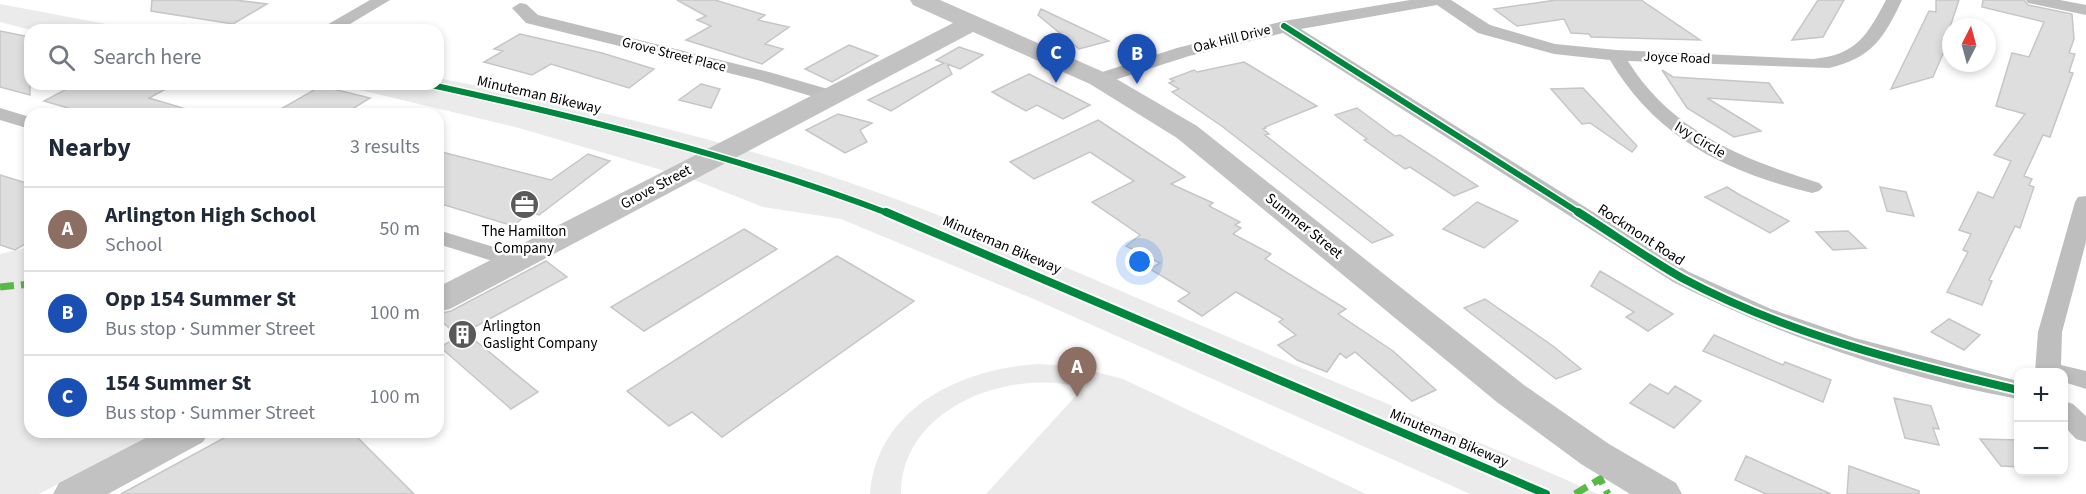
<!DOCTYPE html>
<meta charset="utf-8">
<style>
:root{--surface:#fff;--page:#f6f6f7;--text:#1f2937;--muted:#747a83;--line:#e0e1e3;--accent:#1a73e8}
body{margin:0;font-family:"Source Sans 3",sans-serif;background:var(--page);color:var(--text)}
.controls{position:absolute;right:18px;bottom:18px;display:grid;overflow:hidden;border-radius:12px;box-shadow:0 3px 9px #0003}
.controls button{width:54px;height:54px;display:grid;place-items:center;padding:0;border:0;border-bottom:2px solid var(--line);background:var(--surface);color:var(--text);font:30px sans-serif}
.compass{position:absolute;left:1942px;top:18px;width:54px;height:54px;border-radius:50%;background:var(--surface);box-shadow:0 3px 9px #0003;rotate:6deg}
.you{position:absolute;left:1140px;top:262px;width:21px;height:21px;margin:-15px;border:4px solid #fff;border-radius:50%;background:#1a73e8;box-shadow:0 0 0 9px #1a73e833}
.badge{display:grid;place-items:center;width:39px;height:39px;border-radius:50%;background:var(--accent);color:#fff;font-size:20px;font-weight:700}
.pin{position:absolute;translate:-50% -50px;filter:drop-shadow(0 2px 3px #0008)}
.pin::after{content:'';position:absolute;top:32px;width:21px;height:18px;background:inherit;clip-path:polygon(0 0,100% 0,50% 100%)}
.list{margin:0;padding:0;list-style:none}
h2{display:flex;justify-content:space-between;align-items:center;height:78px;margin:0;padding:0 24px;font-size:26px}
h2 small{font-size:20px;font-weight:400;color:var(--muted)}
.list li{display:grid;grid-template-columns:39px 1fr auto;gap:18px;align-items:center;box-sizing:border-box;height:84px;padding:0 24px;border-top:2px solid var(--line)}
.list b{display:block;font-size:22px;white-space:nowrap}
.list p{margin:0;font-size:20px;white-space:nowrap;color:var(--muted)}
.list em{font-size:20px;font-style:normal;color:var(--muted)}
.icon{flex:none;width:33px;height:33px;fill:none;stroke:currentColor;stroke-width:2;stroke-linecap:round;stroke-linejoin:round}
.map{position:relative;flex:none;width:2086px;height:494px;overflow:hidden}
.search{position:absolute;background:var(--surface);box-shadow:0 3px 9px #0003;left:24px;top:24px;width:420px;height:66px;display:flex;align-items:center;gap:15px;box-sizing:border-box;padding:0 21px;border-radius:18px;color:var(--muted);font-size:22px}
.panel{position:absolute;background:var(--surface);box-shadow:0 3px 9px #0003;left:24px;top:108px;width:420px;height:330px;border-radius:18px}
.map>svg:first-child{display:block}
.green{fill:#ebebeb}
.building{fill:#dedede;stroke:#c6c6c6;stroke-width:1.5}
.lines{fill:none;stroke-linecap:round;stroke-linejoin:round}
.street{fill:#bebebe;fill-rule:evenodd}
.secondary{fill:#c2c2c2;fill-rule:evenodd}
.quiet{stroke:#58b947;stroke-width:7;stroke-dasharray:14 7;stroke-linecap:butt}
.cycleway-far1-casing{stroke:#fff;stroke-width:9}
.cycleway-casing{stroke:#fff;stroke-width:12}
.cycleway-far1{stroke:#00873e;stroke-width:6}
.cycleway{stroke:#00873e;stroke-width:8}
.labels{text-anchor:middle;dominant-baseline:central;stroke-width:5;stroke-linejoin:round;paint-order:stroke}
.far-street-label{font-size:14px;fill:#000;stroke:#fff}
.street-label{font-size:15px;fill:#000;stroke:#fff}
.poi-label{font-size:15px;fill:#000;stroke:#fff}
</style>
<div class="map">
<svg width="2086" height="494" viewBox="0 0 2086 494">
<rect width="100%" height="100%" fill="#fff"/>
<path class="green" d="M0 4 138 30H31L0 22Z
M438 78C565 103 694 132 818 172 957 217 1091 279 1226 336 1350 389 1475 439 1598 494H1470L1036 300 841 219 763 207 689 178 519 128 335 84H438Z
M30 247V432H157L39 494H0V254Z
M1037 364 1073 366 1123 379 1366 494H986L1083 388C1011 367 901 407 901 494H870C877 408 960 369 1037 364Z"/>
<path class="building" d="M152 0H235L267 4 233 24 151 11Z
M677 0H715L765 15 758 20 789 27 765 44 783 49 762 64 686 40 711 26 697 20 706 16Z
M1556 0H1641L1700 40 1591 37 1589 34 1571 33 1564 19 1517 26 1494 9Z
M1818 0H1844L1823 37 1792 40Z
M1936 0H1959L1945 42H1948L1933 77 1891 89 1929 11 1936 12Z
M1983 0H2024L2028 5 2072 14 2074 39 2069 53 2075 54 2069 72 2073 73 2050 137 2043 135 2024 176 2032 179 2029 185 2034 187 2020 228 2015 226 1989 280 1992 281 1982 305 1947 292 1968 252 1963 250 1971 234 1959 230 1978 192 1993 198 2011 161 1994 155 2025 114 1996 106 2012 53 2029 57 2044 22 1982 7Z
M1041 9 1109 41 1079 49 1038 15Z
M0 31 30 37V95L0 87Z
M520 34 602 53 654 69 629 88 551 64 532 75 484 62 503 51 494 49Z
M849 45 878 56 832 82 805 69Z
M959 47 983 55 960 69 947 64 952 74 891 111 868 100 944 63 936 60Z
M1244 62 1317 106 1265 127 1266 128 1263 129 1269 134 1265 135 1393 235 1372 243 1223 127 1172 92 1179 89 1169 83 1174 81 1170 79 1194 70 1197 72Z
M1662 70 1673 77 1769 83 1783 103 1707 98 1761 131 1734 137 1687 108Z
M1029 74 1090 105 1063 119 1037 105 1026 111 992 92Z
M76 84H175L149 98 186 109 185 114H89L44 101Z
M701 84 720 89 711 108 679 100Z
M321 86 370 98 344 114H272Z
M1583 88 1637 146 1632 152 1590 123 1582 124 1551 89Z
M1357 108 1395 136 1400 135 1478 186 1454 196 1410 167 1405 169 1364 140 1367 139 1335 115Z
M838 114 872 123 860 130 867 142 845 153 806 130Z
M1098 120 1185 177 1171 184 1213 203 1209 206 1240 222 1235 225 1241 228 1233 234 1271 254 1265 259 1346 309 1338 314 1393 351 1436 390 1412 401 1355 352 1346 358 1340 353 1327 372 1297 360 1278 345 1296 335 1279 322 1283 319 1236 292 1202 316 1178 301 1190 293 1150 269 1160 263 1126 246 1140 235 1092 202 1134 181 1090 152 1034 179 1010 162Z
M438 151 551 180 588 154 610 161 539 215 530 212 513 226 438 203Z
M0 175 30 184V241L15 250 0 245Z
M1727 187 1738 194 1789 221 1770 233 1705 197Z
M1880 187 1906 192 1914 216 1887 211Z
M1477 202 1518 221 1484 248 1443 229Z
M744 229 777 249 644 331 611 307Z
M1848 231 1866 248 1833 250 1816 232Z
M837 256 914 301 722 437 692 412 669 426 627 391Z
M546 261 567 277 458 336 438 318V314L451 311Z
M1600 271 1673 314 1648 331 1626 317 1634 312 1591 286Z
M1485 299 1553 346 1581 369 1556 379 1464 308Z
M1949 319 1980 335 1964 350 1931 332Z
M466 333 538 392 511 409 440 347Z
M1714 335 1783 365 1785 362 1831 380 1823 402 1703 351Z
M1650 384 1668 394 1675 386 1701 401 1674 428 1630 403Z
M1894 398 1931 406 1939 429 1933 428 1939 445 1905 438Z
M235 432H352L414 494H121Z
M1980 439 2019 440V467L2001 466Z
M1746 456 1831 494H1766L1735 480Z
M1849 466 1919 491V494H1847Z"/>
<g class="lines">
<path class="street" d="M370 0H390L340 30H318Z
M1410 0H1451L1490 25 1555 44 1616 50 1813 59C1856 55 1867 36 1886 0H1902C1884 38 1872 58 1829 68L1628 61C1672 132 1743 159 1819 183L1823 187 1819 191 1812 193C1726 172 1656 138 1610 60L1554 54 1478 33 1437 5 1301 29 1689 272 1771 309 1855 338 2018 381V399C1901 378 1780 336 1673 282L1283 33 1189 56 1099 85 1090 79 1093 75 1177 48 1284 21Z
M2026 0H2060L2086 5V15L2028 3Z
M520 3 526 4 538 15 769 72 838 92 840 96 831 102 757 80 526 23 512 8Z
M0 108 30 117V129L0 120Z
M2086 196V242L2062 332 2061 365 2086 371V389L2064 382V372H2035L2038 332 2075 202 2078 197Z
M438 230 523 256 526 261 523 266 515 268 438 244Z
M2064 401 2073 404 2086 416V442L2076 439 2064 426Z"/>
<path class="secondary" d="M910 0H940L1108 74 1197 126 1524 385 1609 444 1676 483 1682 494H1630L1581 464 1498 403 1177 138 1090 84 973 32 450 309 438 312V287L953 23 913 5Z
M157 432H209L203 442 108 494H53L59 483Z"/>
<path class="quiet" d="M0 287 30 284
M1575 494 1600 479 1608 494"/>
<defs>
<path id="cycleway-far1" d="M1284 26 1581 214
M427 84C583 118 740 157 890 214"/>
<path id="cycleway" d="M886 212 1546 494
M1578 212C1613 234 1647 258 1682 278 1787 334 1903 363 2018 390"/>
</defs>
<use href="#cycleway-far1" class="cycleway-far1-casing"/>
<use href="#cycleway" class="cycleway-casing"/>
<use href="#cycleway-far1" class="cycleway-far1"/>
<use href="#cycleway" class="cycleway"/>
</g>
<defs>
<symbol id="office-disc" viewBox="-11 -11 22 22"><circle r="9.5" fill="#595959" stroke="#fff"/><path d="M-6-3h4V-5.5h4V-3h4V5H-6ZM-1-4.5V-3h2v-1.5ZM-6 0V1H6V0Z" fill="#fff"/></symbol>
<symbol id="building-disc" viewBox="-11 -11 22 22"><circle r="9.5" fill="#595959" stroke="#fff"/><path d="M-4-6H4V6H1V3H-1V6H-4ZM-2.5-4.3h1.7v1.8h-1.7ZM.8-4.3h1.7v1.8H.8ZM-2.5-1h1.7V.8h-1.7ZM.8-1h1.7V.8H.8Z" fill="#fff"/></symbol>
</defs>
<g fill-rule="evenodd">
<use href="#office-disc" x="508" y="188" width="33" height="33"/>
<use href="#building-disc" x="446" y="318" width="33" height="33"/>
</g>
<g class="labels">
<g class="far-street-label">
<text transform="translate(1232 39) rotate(-14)">Oak Hill Drive</text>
<text transform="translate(674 55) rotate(14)">Grove Street Place</text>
<text transform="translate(1677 58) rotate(2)">Joyce Road</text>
</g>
<g class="street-label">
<text transform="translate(539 95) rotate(13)">Minuteman Bikeway</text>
<text transform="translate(1700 140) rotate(31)">Ivy Circle</text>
<text transform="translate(656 187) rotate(-28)">Grove Street</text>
<text transform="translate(1304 226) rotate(39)">Summer Street</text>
<text transform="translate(1641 235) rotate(33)">Rockmont Road</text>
<text transform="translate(1002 245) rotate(23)">Minuteman Bikeway</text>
<text transform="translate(1449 438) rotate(23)">Minuteman Bikeway</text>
</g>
<g class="poi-label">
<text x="524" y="231">The Hamilton<tspan x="524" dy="17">Company</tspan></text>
<text x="483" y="326" text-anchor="start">Arlington<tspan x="483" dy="17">Gaslight Company</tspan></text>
</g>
</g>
</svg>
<div class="controls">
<button>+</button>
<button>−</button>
</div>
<svg class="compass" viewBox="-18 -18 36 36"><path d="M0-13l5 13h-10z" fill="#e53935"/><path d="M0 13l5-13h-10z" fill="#747a83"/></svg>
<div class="you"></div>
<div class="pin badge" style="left:1077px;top:397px;background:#8d6e63">A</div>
<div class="pin badge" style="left:1137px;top:84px;background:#1a4fb4">B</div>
<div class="pin badge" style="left:1056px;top:83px;background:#1a4fb4">C</div>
<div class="search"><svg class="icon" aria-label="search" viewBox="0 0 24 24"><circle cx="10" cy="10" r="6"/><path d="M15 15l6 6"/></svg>Search here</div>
<section class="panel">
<h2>Nearby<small>3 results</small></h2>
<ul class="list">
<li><span class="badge" style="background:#8d6e63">A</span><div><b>Arlington High School</b><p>School</p></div><em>50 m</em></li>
<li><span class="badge" style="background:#1a4fb4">B</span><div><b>Opp 154 Summer St</b><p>Bus stop · Summer Street</p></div><em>100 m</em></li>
<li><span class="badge" style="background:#1a4fb4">C</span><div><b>154 Summer St</b><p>Bus stop · Summer Street</p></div><em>100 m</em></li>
</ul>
</section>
</div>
